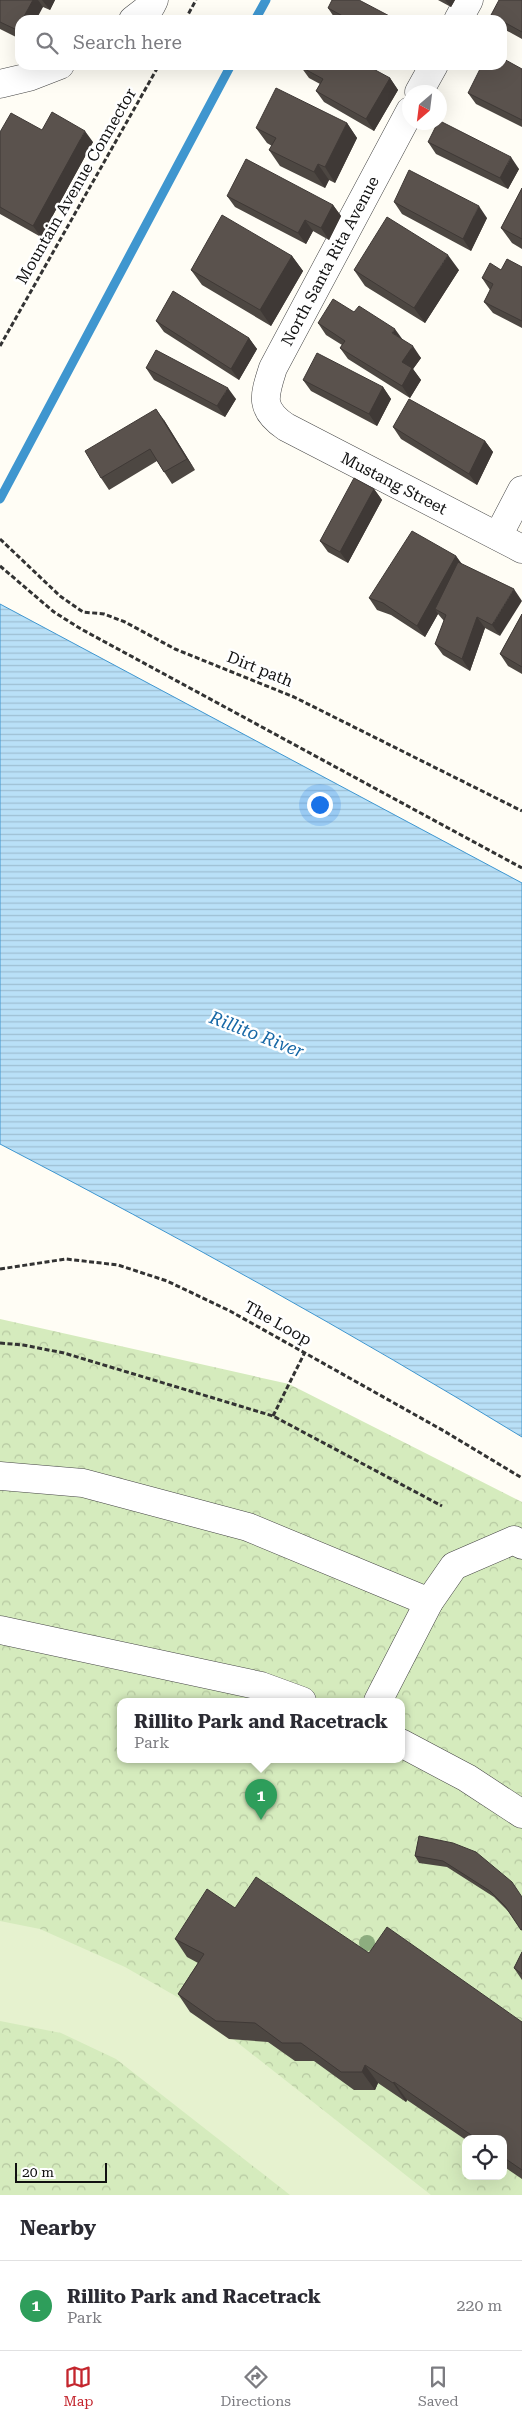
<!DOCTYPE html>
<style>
:root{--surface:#fff;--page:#f7f7f7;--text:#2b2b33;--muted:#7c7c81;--line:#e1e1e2;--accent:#c4262e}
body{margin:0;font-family:"Roboto Serif",serif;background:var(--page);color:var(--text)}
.controls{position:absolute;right:15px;bottom:15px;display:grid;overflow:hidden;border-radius:10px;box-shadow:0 5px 20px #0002}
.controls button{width:45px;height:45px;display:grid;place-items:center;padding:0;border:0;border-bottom:1px solid var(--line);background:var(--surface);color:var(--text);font:25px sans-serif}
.compass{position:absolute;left:402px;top:85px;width:45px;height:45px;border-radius:50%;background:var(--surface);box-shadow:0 5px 20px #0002;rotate:208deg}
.scale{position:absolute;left:15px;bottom:12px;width:92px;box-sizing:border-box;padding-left:5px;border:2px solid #111;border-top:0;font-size:14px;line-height:18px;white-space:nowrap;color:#111;-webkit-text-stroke:4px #fff;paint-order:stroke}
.you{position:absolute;left:319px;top:804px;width:18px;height:18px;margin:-12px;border:4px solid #fff;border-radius:50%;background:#1a73e8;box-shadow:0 0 0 8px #1a73e833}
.badge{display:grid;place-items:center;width:32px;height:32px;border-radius:50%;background:var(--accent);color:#fff;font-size:16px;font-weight:700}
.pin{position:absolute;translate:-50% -41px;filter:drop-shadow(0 1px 2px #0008)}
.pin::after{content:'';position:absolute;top:26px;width:18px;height:15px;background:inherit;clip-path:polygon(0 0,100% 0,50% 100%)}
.popup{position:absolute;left:117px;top:1698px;width:288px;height:65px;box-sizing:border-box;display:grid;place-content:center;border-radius:10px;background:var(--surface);filter:drop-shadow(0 1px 4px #0005);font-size:16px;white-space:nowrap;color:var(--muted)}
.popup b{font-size:19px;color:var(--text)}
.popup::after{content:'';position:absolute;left:50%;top:100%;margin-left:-10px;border:10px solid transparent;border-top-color:var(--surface)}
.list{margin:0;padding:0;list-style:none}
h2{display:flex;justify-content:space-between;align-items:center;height:65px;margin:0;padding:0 20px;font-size:21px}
h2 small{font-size:16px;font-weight:400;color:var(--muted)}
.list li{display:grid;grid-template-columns:32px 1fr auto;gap:15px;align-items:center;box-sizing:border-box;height:90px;padding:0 20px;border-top:1px solid var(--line)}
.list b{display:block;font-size:19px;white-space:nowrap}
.list p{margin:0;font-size:16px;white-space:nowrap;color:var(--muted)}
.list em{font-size:16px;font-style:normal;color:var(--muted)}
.icon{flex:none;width:28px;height:28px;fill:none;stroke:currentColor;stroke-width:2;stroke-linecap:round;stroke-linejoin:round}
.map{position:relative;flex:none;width:522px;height:2195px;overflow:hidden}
.search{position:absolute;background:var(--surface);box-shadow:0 5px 20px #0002;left:15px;right:15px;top:15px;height:55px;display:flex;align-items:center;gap:12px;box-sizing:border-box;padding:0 18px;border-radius:15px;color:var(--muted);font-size:19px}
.sheet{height:155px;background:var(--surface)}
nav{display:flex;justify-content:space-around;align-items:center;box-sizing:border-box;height:70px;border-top:1px solid var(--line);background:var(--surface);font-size:14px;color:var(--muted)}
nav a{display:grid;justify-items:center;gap:2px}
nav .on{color:var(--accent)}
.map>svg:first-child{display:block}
.park{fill:url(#park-crowns);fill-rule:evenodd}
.pitch{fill:#e6f2cf}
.water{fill:url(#water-rules);stroke:#3f96cf}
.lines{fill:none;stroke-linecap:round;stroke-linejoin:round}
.stream{stroke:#3f96cf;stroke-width:9}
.minor-casing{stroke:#444;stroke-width:29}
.path{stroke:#333;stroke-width:3;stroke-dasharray:5 2.5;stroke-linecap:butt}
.minor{stroke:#fff;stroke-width:28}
.tree{fill:#8dad7f}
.wall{fill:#4d4742}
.shaded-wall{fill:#3f3936}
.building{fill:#5a524d;stroke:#3f3936}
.labels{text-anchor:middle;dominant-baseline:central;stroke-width:5;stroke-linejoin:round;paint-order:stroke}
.street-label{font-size:16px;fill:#111;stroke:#fff}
.water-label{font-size:18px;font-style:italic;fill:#1768a6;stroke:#fff}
</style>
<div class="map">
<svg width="522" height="2195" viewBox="0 0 522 2195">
<defs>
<pattern id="park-crowns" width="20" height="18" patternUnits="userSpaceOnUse" patternTransform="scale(1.25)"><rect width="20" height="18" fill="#d5ebbd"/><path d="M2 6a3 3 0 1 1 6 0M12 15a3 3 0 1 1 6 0" fill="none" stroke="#b6c8a1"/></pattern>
<pattern id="water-rules" width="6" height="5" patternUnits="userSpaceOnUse" patternTransform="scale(1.25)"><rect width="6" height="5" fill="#b9e0f7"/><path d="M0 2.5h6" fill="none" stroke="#9ebfd3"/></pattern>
</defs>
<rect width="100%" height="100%" fill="#fffdf5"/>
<path class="park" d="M0 1319 289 1384 522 1502V2195H0ZM121 1701H401V1759H121ZM466 2139H503V2176H466Z"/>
<path class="pitch" d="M0 1921 40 1929 125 1967 186 2002 431 2195H290L116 2059 61 2033 0 2021Z"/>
<path class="water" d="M0 604 522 883V1437C352 1333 177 1236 0 1144Z"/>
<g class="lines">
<path class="stream" d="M255 20 266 0
M0 499 231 65"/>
<defs>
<g id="minor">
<path d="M133 20 151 6 154 0"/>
<path d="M458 20 469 0"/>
<path d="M0 84 29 77 60 65"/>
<path d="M419 92 434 65"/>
<path id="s1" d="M410 111 273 368C264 396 259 409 286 427L522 549"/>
<path d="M498 536 522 490"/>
<path d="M0 1476 83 1483 248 1527 429 1602"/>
<path d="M0 1630 261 1686 302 1701"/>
<path d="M378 1701 429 1602 454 1566 514 1540 522 1545"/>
<path d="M401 1743 467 1778 522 1814"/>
</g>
</defs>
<use href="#minor" class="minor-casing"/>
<path class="path" d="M185 20 196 0
M0 346 159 65
M0 539 60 596 83 612 104 614 125 622 175 649 294 697 522 811
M0 566 54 612 81 629 522 868
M0 1269 66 1259 118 1265 167 1281 230 1311 444 1431 522 1478
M0 1343 23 1345 64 1353 273 1416 442 1506
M273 1416 305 1352"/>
<use href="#minor" class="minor"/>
</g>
<circle class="tree" cx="367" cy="1943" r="8"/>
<path class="wall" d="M0 0H55L50 10 43 7 20 20V39L0 29Z
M438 0H455L451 7Z
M522 0V39L502 28V20H495L491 15Z
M328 8 397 20H336Z
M301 67 390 78 398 90 374 131 324 102 316 91 320 84 309 78Z
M522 69V127L476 104 468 93Z
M347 123 357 138 335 183 329 180 325 188 280 166 269 150 272 146 267 143 256 128Z
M42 130 93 142 41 237 0 214V132Z
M428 142 519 169 508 189 436 154Z
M522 188V249L512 243 501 228Z
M227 196 333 205 341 216 329 240 313 231 306 244 235 207Z
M394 202 487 218 471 251 402 214Z
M292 256 303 271 271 326 202 285 191 270Z
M522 267V328L493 313 484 302 490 290 482 278 501 270Z
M354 270H459L425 323 365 286Z
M354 312 403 340 421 358 413 369 421 380 410 398 348 359 340 348 342 345 326 335 318 323Z
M156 321 249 338 257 349 239 380 164 332Z
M146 368 236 399 225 417 154 380Z
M303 380 383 387 391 399 377 426 311 391Z
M164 420 195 470 172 484 157 461 109 490 101 478Z
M393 427 485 441 493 452 477 485 401 439Z
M374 489 382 500 348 563 328 552 320 541Z
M456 556 462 564 500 636 485 628 470 671 443 655 435 644 444 621 438 614 425 637 391 615 377 610 369 598Z
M522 614V674L508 666 500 654Z
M419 1836 522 1897V1931L509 1912 494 1897 447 1867 419 1863 415 1856Z
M235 1908 369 1953 522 2022V2179L503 2166V2139H466V2140L407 2100 406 2102 378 2083 375 2090H354L314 2061H295L268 2042 229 2039 190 2012 178 1994 198 1963 187 1957 175 1939Z
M522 1952V1980L514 1968Z"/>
<path class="shaded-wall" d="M33 0H38L43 7 36 20H22Z
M42 0H55L50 10Z
M445 0H455L451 7Z
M20 24V35L17 30Z
M390 78 398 90 374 131 366 119Z
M347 123 357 138 335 183 325 167Z
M85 131 93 142 41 237 33 226Z
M511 157 519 169 508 189 500 178Z
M318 164 329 180 325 188 314 172Z
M333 205 341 216 329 240 321 228Z
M479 206 487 218 471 251 463 239Z
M305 220 313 231 306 244 298 233Z
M448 255 459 270 425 323 414 308Z
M292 256 303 271 271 326 260 310Z
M395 329 403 340 392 333Z
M249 338 257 349 239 380 231 369Z
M413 346 421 358 413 369 421 380 410 398 402 386V362Z
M383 387 391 399 377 426 369 414Z
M228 388 236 399 225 417 217 406Z
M156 409 164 420 195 470 187 459Z
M485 441 493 452 477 485 469 474Z
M374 489 382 500 348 563 340 552Z
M456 556 464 568 435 609 438 614 425 637 417 626Z
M514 589 522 601 500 636 492 625Z
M477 617 485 628 470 671 462 659Z
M365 2065 378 2083 375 2090 362 2072Z
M394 2082 407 2100 406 2102 393 2083Z"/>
<path class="building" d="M0 0H33L22 20H20V24L17 30 0 22Z
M332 0H359L397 20H350L328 8Z
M499 0H522V32L491 15Z
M502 58 522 69V120L468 93 482 65H502Z
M302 65H366L390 78 366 119 316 91 323 79 301 67Z
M276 88 347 123 325 167 318 164 314 172 269 150 276 138 256 128Z
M52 112 85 131 33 226 0 207V132L11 113 42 130Z
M440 121 511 157 500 178 428 142 438 122H440Z
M246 159 333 205 321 228 305 220 298 233 227 196Z
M409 170 479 206 463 239 394 202Z
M522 188V239L501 228Z
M222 215 292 256 260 310 191 270Z
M387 217 448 255 414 308 354 270Z
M507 259 522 267V321L484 302 493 284 482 278 490 263 501 270Z
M173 291 249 338 231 369 156 321Z
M333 299 354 312 359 306 395 329 392 333 413 346 402 362 412 368 402 386 340 348 345 341 318 323Z
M156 350 228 388 217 406 146 368Z
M317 353 383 387 369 414 303 380Z
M409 399 485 441 469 474 393 427Z
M156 409 187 459 164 472 150 449 101 478 85 451Z
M354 478 374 489 340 552 320 541Z
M412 531 456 556 417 626 383 603 369 598Z
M458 562 514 589 492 625 477 617 462 659 435 644 446 615 435 609Z
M522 614V667L500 654Z
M419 1836 453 1843 476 1852 512 1882 522 1897V1929L521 1930 505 1906 490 1891 443 1861 415 1856Z
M256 1877 369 1953 387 1927 522 2022V2170L503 2157V2139H477L394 2082 393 2083 365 2065 362 2072H341L301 2043H282L255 2023 216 2021 178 1994 204 1954 175 1939 207 1889 235 1908Z
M522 1952V1974L514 1968Z"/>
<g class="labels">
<g class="street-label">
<text transform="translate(76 186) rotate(-60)">Mountain Avenue Connector</text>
<text transform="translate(330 261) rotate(-62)">North Santa Rita Avenue</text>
<text stroke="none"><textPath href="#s1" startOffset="481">Mustang Street</textPath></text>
<text transform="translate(260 669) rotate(22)">Dirt path</text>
<text transform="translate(278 1323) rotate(29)">The Loop</text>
</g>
<g class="water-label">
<text transform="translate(257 1034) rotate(21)">Rillito River</text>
</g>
</g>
</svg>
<div class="controls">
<button><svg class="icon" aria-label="locate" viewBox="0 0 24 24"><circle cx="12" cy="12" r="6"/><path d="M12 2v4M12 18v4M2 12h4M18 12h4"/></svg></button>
</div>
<svg class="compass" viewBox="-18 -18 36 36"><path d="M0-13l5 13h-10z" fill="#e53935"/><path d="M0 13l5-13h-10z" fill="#7c7c81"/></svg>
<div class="scale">20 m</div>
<div class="you"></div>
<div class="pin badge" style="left:261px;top:1820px;background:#2e9e5b">1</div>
<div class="popup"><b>Rillito Park and Racetrack</b>Park</div>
<div class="search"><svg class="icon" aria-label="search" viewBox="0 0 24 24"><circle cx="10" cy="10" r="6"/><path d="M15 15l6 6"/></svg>Search here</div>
</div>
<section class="sheet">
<h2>Nearby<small></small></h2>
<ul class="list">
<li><span class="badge" style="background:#2e9e5b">1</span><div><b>Rillito Park and Racetrack</b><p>Park</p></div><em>220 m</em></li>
</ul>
</section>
<nav>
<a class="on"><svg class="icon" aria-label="map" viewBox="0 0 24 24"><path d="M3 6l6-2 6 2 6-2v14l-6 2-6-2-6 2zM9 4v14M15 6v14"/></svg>Map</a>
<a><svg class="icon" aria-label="directions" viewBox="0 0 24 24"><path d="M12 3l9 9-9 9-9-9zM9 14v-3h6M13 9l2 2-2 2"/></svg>Directions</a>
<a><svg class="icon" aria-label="saved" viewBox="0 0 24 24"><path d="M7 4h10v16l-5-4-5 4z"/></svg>Saved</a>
</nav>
